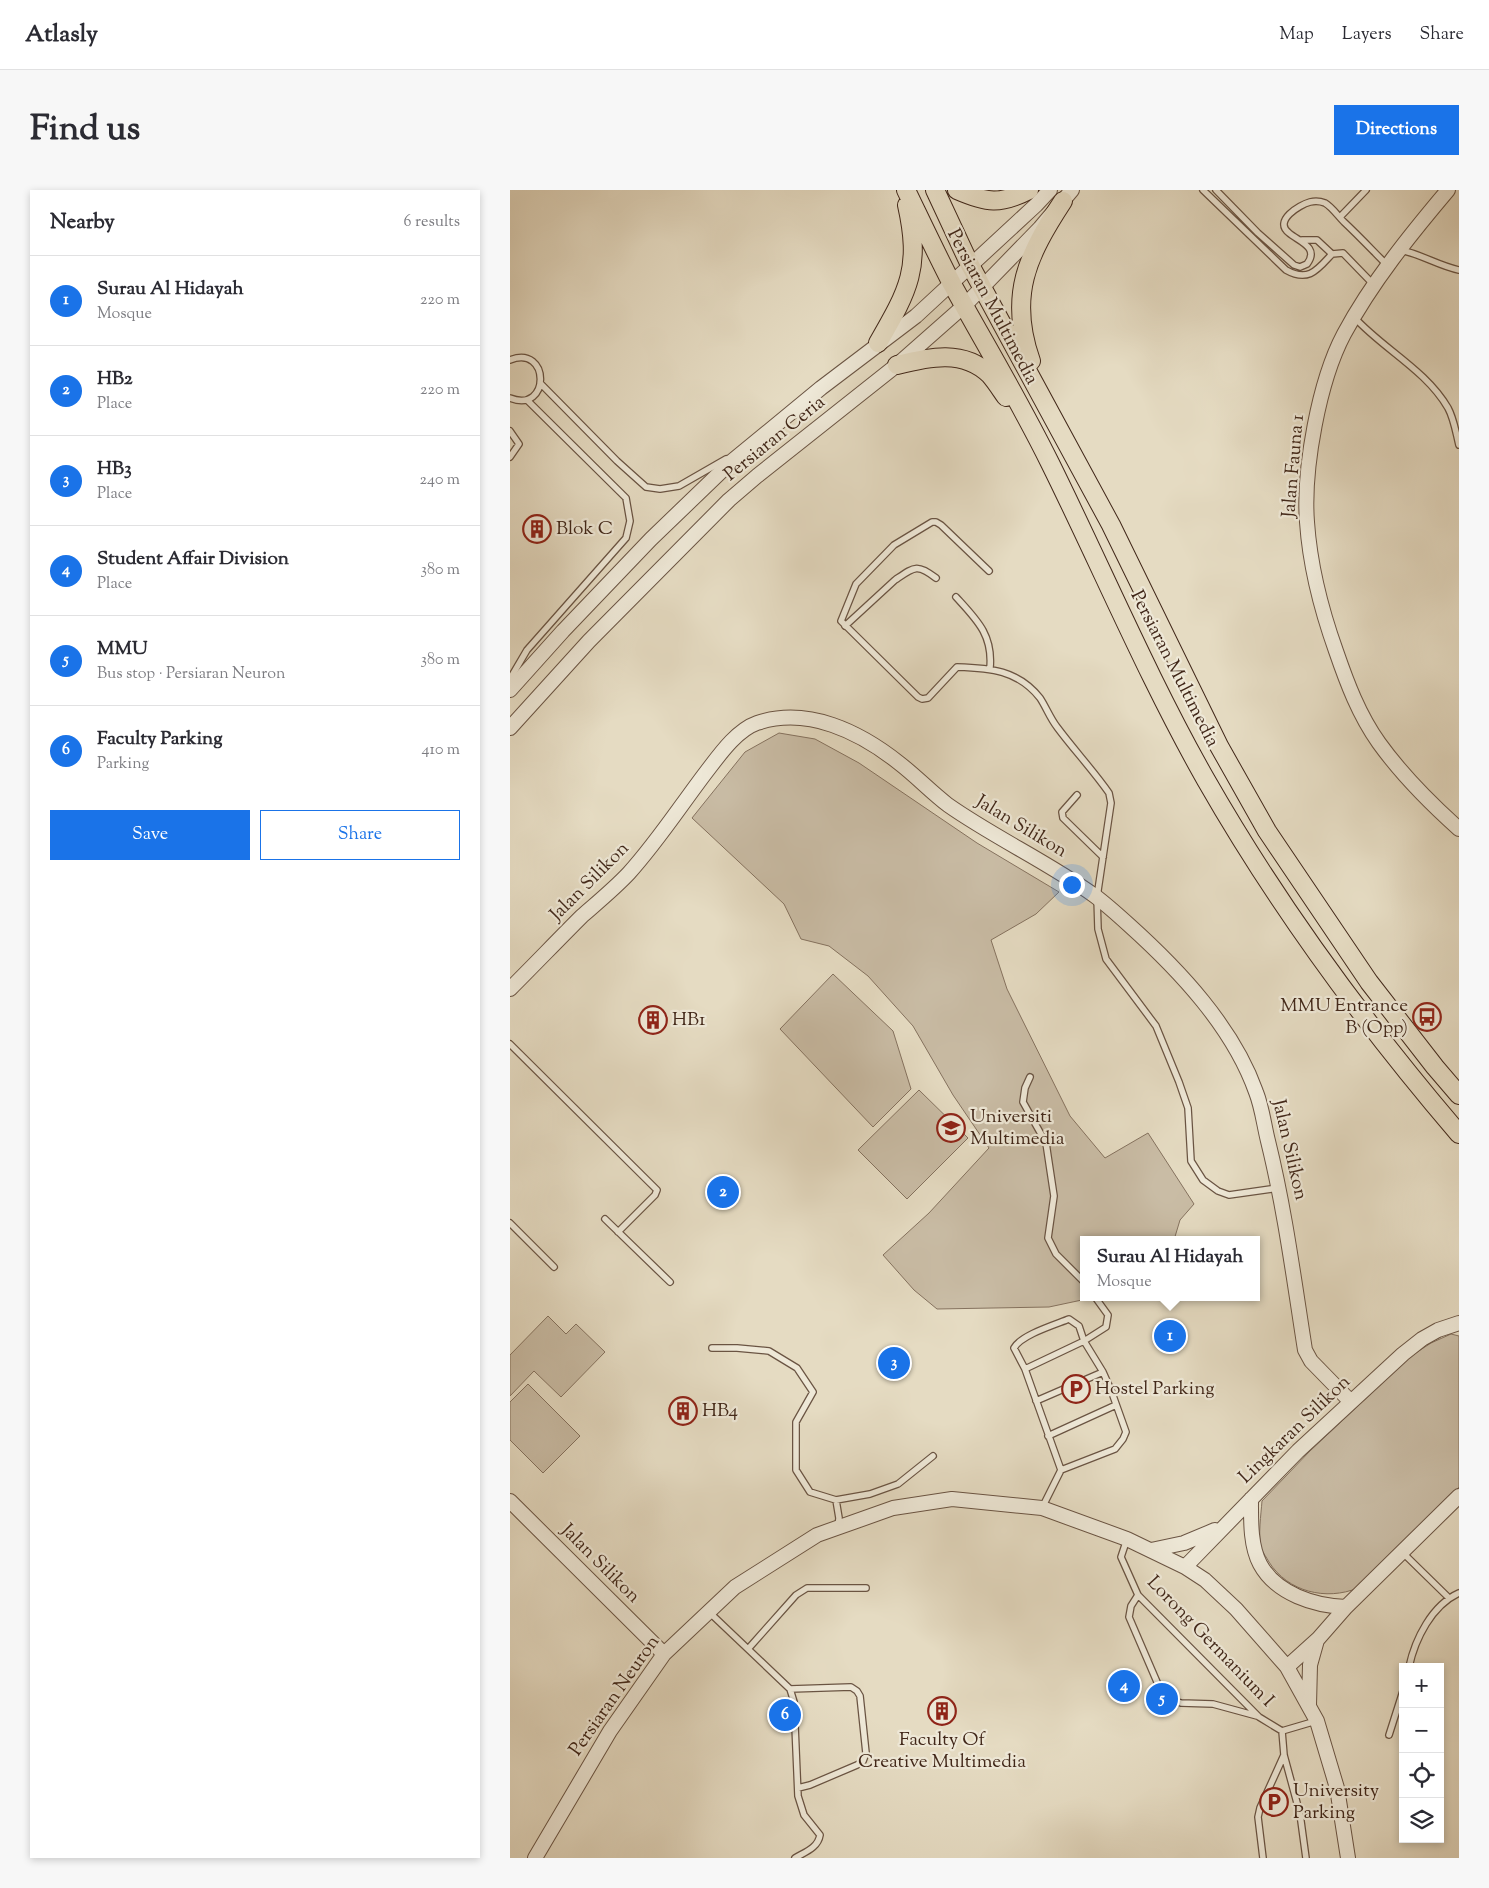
<!DOCTYPE html>
<meta charset="utf-8">
<style>
:root{--surface:#fff;--page:#f7f7f7;--text:#2b2b33;--muted:#7c7c81;--line:#e1e1e2;--accent:#1a73e8}
body{margin:0;font-family:"Sorts Mill Goudy",serif;background:var(--page);color:var(--text)}
.controls{position:absolute;right:15px;bottom:15px;display:grid;overflow:hidden;border-radius:0px;box-shadow:0 2px 8px #0003}
.controls button{width:45px;height:45px;display:grid;place-items:center;padding:0;border:0;border-bottom:1px solid var(--line);background:var(--surface);color:var(--text);font:25px sans-serif}
.you{position:absolute;left:561px;top:694px;width:18px;height:18px;margin:-12px;border:4px solid #fff;border-radius:50%;background:#1a73e8;box-shadow:0 0 0 8px #1a73e833}
.badge{display:grid;place-items:center;width:32px;height:32px;border-radius:50%;background:var(--accent);color:#fff;font-size:16px;font-weight:700}
.pin{position:absolute;translate:-50% -50%;border:2px solid #fff;box-shadow:0 1px 5px #0006}
.popup{position:absolute;left:570px;top:1046px;width:180px;height:65px;box-sizing:border-box;display:grid;place-content:center;border-radius:0px;background:var(--surface);filter:drop-shadow(0 1px 4px #0005);font-size:16px;white-space:nowrap;color:var(--muted)}
.popup b{font-size:19px;color:var(--text)}
.popup::after{content:'';position:absolute;left:50%;top:100%;margin-left:-10px;border:10px solid transparent;border-top-color:var(--surface)}
.list{margin:0;padding:0;list-style:none}
h2{display:flex;justify-content:space-between;align-items:center;height:65px;margin:0;padding:0 20px;font-size:21px}
h2 small{font-size:16px;font-weight:400;color:var(--muted)}
.list li{display:grid;grid-template-columns:32px 1fr auto;gap:15px;align-items:center;box-sizing:border-box;height:90px;padding:0 20px;border-top:1px solid var(--line)}
.list b{display:block;font-size:19px;white-space:nowrap}
.list p{margin:0;font-size:16px;white-space:nowrap;color:var(--muted)}
.list em{font-size:16px;font-style:normal;color:var(--muted)}
.actions{display:flex;gap:10px;padding:15px 20px}
.actions a{flex:1;padding:11px 0;border:1px solid var(--accent);border-radius:0px;text-align:center;font-size:18px;color:var(--accent)}
.actions .main{background:var(--accent);color:#fff}
.icon{flex:none;width:28px;height:28px;fill:none;stroke:currentColor;stroke-width:2;stroke-linecap:round;stroke-linejoin:round}
.map{position:relative;flex:none;width:949px;height:1668px;overflow:hidden;border-radius:0px}
header{display:flex;align-items:center;gap:30px;box-sizing:border-box;height:70px;padding:0 25px;background:var(--surface);border-bottom:1px solid var(--line)}
header strong{font-size:24px}
nav{display:flex;gap:28px;margin-inline-start:auto;font-size:18px}
.intro{display:flex;align-items:center;justify-content:space-between;box-sizing:border-box;height:120px;padding:0 30px}
h1{margin:0;font-size:35px}
.button{padding:12px 22px;border-radius:0px;background:var(--accent);color:#fff;font-size:18px;font-weight:700}
main{display:flex;gap:30px;padding:0 30px}
aside{flex:1;background:var(--surface);border-radius:0px;box-shadow:0 2px 8px #0003}
.map>svg:first-child{display:block}
.green{fill:#c9bca5;stroke:#85725f}
.lines{fill:none;stroke-linecap:round;stroke-linejoin:round}
.service-casing{stroke:#6a5443;stroke-width:8}
.tertiary-casing{stroke:#6a5443;stroke-width:16}
.primary-casing{stroke:#412719;stroke-width:20}
.service{stroke:#eee8d7;stroke-width:5.5}
.tertiary{stroke:#eee8d7;stroke-width:14}
.primary{stroke:#e5dbc2;stroke-width:18}
.labels{text-anchor:middle;dominant-baseline:central;stroke-width:4.5;stroke-linejoin:round;paint-order:stroke}
.street-label{font-size:19px;fill:#412719;stroke:#eee8d7}
.poi-label{font-size:19px;fill:#412719;stroke:#eee8d7;text-anchor:start}
</style>
<header>
<strong>Atlasly</strong>
<nav><a>Map</a><a>Layers</a><a>Share</a></nav>
</header>
<div class="intro"><h1>Find us</h1><a class="button">Directions</a></div>
<main>
<aside>
<h2>Nearby<small>6 results</small></h2>
<ul class="list">
<li><span class="badge">1</span><div><b>Surau Al Hidayah</b><p>Mosque</p></div><em>220 m</em></li>
<li><span class="badge">2</span><div><b>HB2</b><p>Place</p></div><em>220 m</em></li>
<li><span class="badge">3</span><div><b>HB3</b><p>Place</p></div><em>240 m</em></li>
<li><span class="badge">4</span><div><b>Student Affair Division</b><p>Place</p></div><em>380 m</em></li>
<li><span class="badge">5</span><div><b>MMU</b><p>Bus stop · Persiaran Neuron</p></div><em>380 m</em></li>
<li><span class="badge">6</span><div><b>Faculty Parking</b><p>Parking</p></div><em>410 m</em></li>
</ul>
<div class="actions"><a class="main">Save</a><a>Share</a></div>
</aside>
<div class="map">
<svg width="949" height="1668" viewBox="0 0 949 1668">
<rect width="100%" height="100%" fill="#e5dbc2"/>
<filter id="stains"><feTurbulence type="fractalNoise" baseFrequency=".004" numOctaves="4"/><feColorMatrix values="0 0 0 0 .2 0 0 0 0 .09 0 0 0 0 .02 0 0 0 .5 -.17"/></filter>
<radialGradient id="worn" r=".72"><stop offset=".6" stop-color="#630" stop-opacity="0"/><stop offset="1" stop-color="#630" stop-opacity=".3"/></radialGradient>
<path class="green" d="M269 543 305 549 349 573 467 653 549 702 526 724 481 750 497 799 560 926 595 968 638 943 684 1014 670 1030 664 1050H574V1107H586L539 1117 427 1119 404 1100 373 1065 419 1023 479 958 443 905 403 836 358 786 319 756 291 749 274 714 182 628 235 562Z
M323 784 383 841 401 899 363 937 270 839Z
M409 900 458 948 397 1009 348 960Z
M38 1126 56 1144 66 1134 95 1162 51 1207 24 1181 0 1206V1165Z
M941 1144 949 1146V1297L848 1398C816 1411 778 1402 759 1372 757 1368 753 1363 751 1358 748 1346 751 1324 752 1311L800 1261 901 1166 921 1153Z
M18 1194 70 1246 33 1283 0 1250V1212Z"/>
<g class="lines">
<defs>
<path id="service" d="M693 0 776 80C799 93 808 79 822 64L833 63 864 95
M706 0 748 43 784 75 790 77 797 74C810 57 788 51 779 43 763 31 789 15 800 12 804 11 810 11 815 13 822 17 828 26 834 32 849 46 863 61 878 76
M830 27 856 0
M792 50H807L822 64
M890 60C911 64 929 76 949 80
M844 127C873 159 916 180 938 218 944 229 946 243 949 255
M0 170C40 154 41 224 0 208
M31 194 107 271 136 297 150 299 169 296 216 269
M0 241 9 254 0 267
M479 381 431 335 426 332H422L384 355 346 394 331 431 408 507 412 509 418 508 447 477C480 478 508 480 530 508 536 517 540 528 547 537 564 560 583 580 599 603L601 613 587 707 588 739 596 769 646 836 669 892 678 918 681 971 693 990 708 1001 719 1005 768 998
M446 407C467 430 483 445 480 478
M335 436 385 390C404 377 407 373 426 388
M0 489 17 460 116 348 120 331 116 308 17 210
M567 605 552 622 553 628 593 667
M0 854 147 1000 145 1005 108 1042
M520 887 515 898 513 912 536 953 544 1006 538 1048 546 1064 574 1092
M95 1029 160 1092
M0 1033 44 1077
M202 1158H227L259 1161 287 1178 303 1202 286 1232V1280L300 1302 326 1310 329 1328 328 1337
M515 1179 574 1151 596 1137 598 1125 585 1107
M526 1211 593 1182
M538 1246 606 1215
M326 1310 360 1304 388 1294 423 1266
M532 1318 551 1280 605 1259 613 1249 616 1242 601 1200 593 1182 574 1151 569 1136 559 1129C544 1135 511 1145 504 1158L515 1179 551 1280
M617 1349 611 1367 628 1405 749 1527 772 1541
M892 1362 939 1408
M628 1405 621 1416 619 1427 647 1492
M199 1422 280 1499 284 1512 288 1606 294 1625 310 1645C308 1658 295 1662 285 1668
M238 1459 286 1405 297 1398H356
M899 1477C905 1449 922 1415 949 1403
M280 1499 341 1497 347 1501 350 1506 356 1563 353 1571 347 1575 300 1595 288 1598
M665 1511 671 1513 703 1514 747 1526
M772 1541 774 1565 790 1624 796 1668
M772 1541 806 1531
M879 1545 893 1501
M753 1668 748 1627 750 1618 774 1565"/>
<path id="tertiary" d="M938 0C900 45 862 92 834 144 809 191 793 279 797 332 800 376 811 419 826 461 837 493 849 525 869 553 892 585 920 613 949 639
M0 500 53 441 141 349 221 272 311 198 406 126 526 15 540 0
M0 538 79 451 219 310 247 286 387 175 455 115 530 38 562 0
M0 799C24 775 48 750 72 726 88 712 105 698 119 683 148 651 171 615 197 581 210 564 227 540 247 533 298 516 350 542 389 573 406 586 421 602 438 615 485 648 538 672 585 706 597 715 608 725 619 735 669 780 723 837 746 902 752 917 754 935 758 951 775 1020 784 1090 795 1160L801 1171 840 1211
M741 1309C741 1329 740 1355 750 1374 766 1404 805 1416 836 1417
M0 1311 154 1464
M641 1360 674 1353 705 1340
M675 1377 788 1261 893 1164 912 1149 928 1140 949 1133
M777 1477 808 1449 836 1417 949 1306
M799 1515 800 1475 807 1450
M25 1668 100 1541 154 1464 225 1397 307 1345 383 1318 442 1309 532 1318 617 1349 675 1377 695 1390 726 1419 777 1477 807 1531 827 1598 838 1668"/>
<path id="primary" d="M396 0C411 31 426 63 442 94 475 154 510 212 540 273 592 378 638 488 696 590 768 716 855 834 949 944
M425 0 460 75 601 335 709 556 757 641 859 792 925 877 949 905
M447 0C477 13 490 15 519 0
M368 153C399 99 411 78 397 15
M521 171C498 106 517 66 553 11
M387 175C419 167 454 159 480 185 486 192 491 200 496 207"/>
</defs>
<use href="#service" class="service-casing"/>
<use href="#tertiary" class="tertiary-casing"/>
<use href="#primary" class="primary-casing"/>
<use href="#service" class="service"/>
<use href="#tertiary" class="tertiary"/>
<use href="#primary" class="primary"/>
</g>
<defs>
<symbol id="building-ring" viewBox="-11 -11 22 22"><circle r="9.5" fill="#eee8d7" stroke="#8f2418" stroke-width="1.5"/><path d="M-4-6H4V6H1V3H-1V6H-4ZM-2.5-4.3h1.7v1.8h-1.7ZM.8-4.3h1.7v1.8H.8ZM-2.5-1h1.7V.8h-1.7ZM.8-1h1.7V.8H.8Z" fill="#8f2418"/></symbol>
<symbol id="bus-ring" viewBox="-11 -11 22 22"><circle r="9.5" fill="#eee8d7" stroke="#8f2418" stroke-width="1.5"/><path d="M-5-6H5V4H4V6H2V4H-2V6H-4V4H-5ZM-3.5-4V0h7V-4ZM-3.5 1.2v1.5H-2V1.2ZM2 1.2v1.5H3.5V1.2Z" fill="#8f2418"/></symbol>
<symbol id="university-ring" viewBox="-11 -11 22 22"><circle r="9.5" fill="#eee8d7" stroke="#8f2418" stroke-width="1.5"/><path d="M0-5L7-2L0 1L-7-2ZM-4 1L0 2.5L4 1V4Q0 6-4 4Z" fill="#8f2418"/></symbol>
<symbol id="parking-ring" viewBox="-11 -11 22 22"><circle r="9.5" fill="#eee8d7" stroke="#8f2418" stroke-width="1.5"/><path d="M-3.5-5.5H1a3.5 3.5 0 0 1 0 7H-1V5.5H-3.5ZM-1-3.4V-.6H.8a1.4 1.4 0 0 0 0-2.8Z" fill="#8f2418"/></symbol>
</defs>
<g fill-rule="evenodd">
<use href="#building-ring" x="11" y="323" width="32" height="32"/>
<use href="#bus-ring" x="901" y="811" width="32" height="32"/>
<use href="#building-ring" x="127" y="814" width="32" height="32"/>
<use href="#university-ring" x="425" y="922" width="32" height="32"/>
<use href="#parking-ring" x="550" y="1183" width="32" height="32"/>
<use href="#building-ring" x="157" y="1205" width="32" height="32"/>
<use href="#building-ring" x="416" y="1505" width="32" height="32"/>
<use href="#parking-ring" x="748" y="1596" width="32" height="32"/>
</g>
<g class="labels">
<g class="street-label">
<text transform="translate(482 117) rotate(62)">Persiaran Multimedia</text>
<text transform="translate(265 249) rotate(-39)">Persiaran Ceria</text>
<text transform="translate(784 276) rotate(-85)">Jalan Fauna 1</text>
<text transform="translate(664 479) rotate(63)">Persiaran Multimedia</text>
<text transform="translate(511 637) rotate(31)">Jalan Silikon</text>
<text transform="translate(80 692) rotate(-45)">Jalan Silikon</text>
<text transform="translate(779 960) rotate(77)">Jalan Silikon</text>
<text transform="translate(785 1240) rotate(-44)">Lingkaran Silikon</text>
<text transform="translate(90 1374) rotate(45)">Jalan Silikon</text>
<text transform="translate(700 1452) rotate(46)">Lorong Germanium I</text>
<text transform="translate(105 1506) rotate(-55)">Persiaran Neuron</text>
</g>
<g class="poi-label">
<text x="46" y="339">Blok C</text>
<text x="898" y="816" text-anchor="end">MMU Entrance<tspan x="898" dy="22">B (Opp)</tspan></text>
<text x="162" y="830">HB1</text>
<text x="460" y="927">Universiti<tspan x="460" dy="22">Multimedia</tspan></text>
<text x="585" y="1199">Hostel Parking</text>
<text x="192" y="1221">HB4</text>
<text x="432" y="1550" text-anchor="middle">Faculty Of<tspan x="432" dy="22">Creative Multimedia</tspan></text>
<text x="783" y="1601">University<tspan x="783" dy="22">Parking</tspan></text>
</g>
</g>
<rect width="100%" height="100%" filter="url(#stains)"/>
<rect width="100%" height="100%" fill="url(#worn)"/>
</svg>
<div class="controls">
<button>+</button>
<button>−</button>
<button><svg class="icon" aria-label="locate" viewBox="0 0 24 24"><circle cx="12" cy="12" r="6"/><path d="M12 2v4M12 18v4M2 12h4M18 12h4"/></svg></button>
<button><svg class="icon" aria-label="layers" viewBox="0 0 24 24"><path d="M12 4l9 5-9 5-9-5zM3 14l9 5 9-5"/></svg></button>
</div>
<div class="you"></div>
<div class="pin badge" style="left:660px;top:1146px">1</div>
<div class="popup"><b>Surau Al Hidayah</b>Mosque</div>
<div class="pin badge" style="left:213px;top:1002px">2</div>
<div class="pin badge" style="left:384px;top:1173px">3</div>
<div class="pin badge" style="left:614px;top:1496px">4</div>
<div class="pin badge" style="left:652px;top:1509px">5</div>
<div class="pin badge" style="left:275px;top:1525px">6</div>
</div>
</main>
